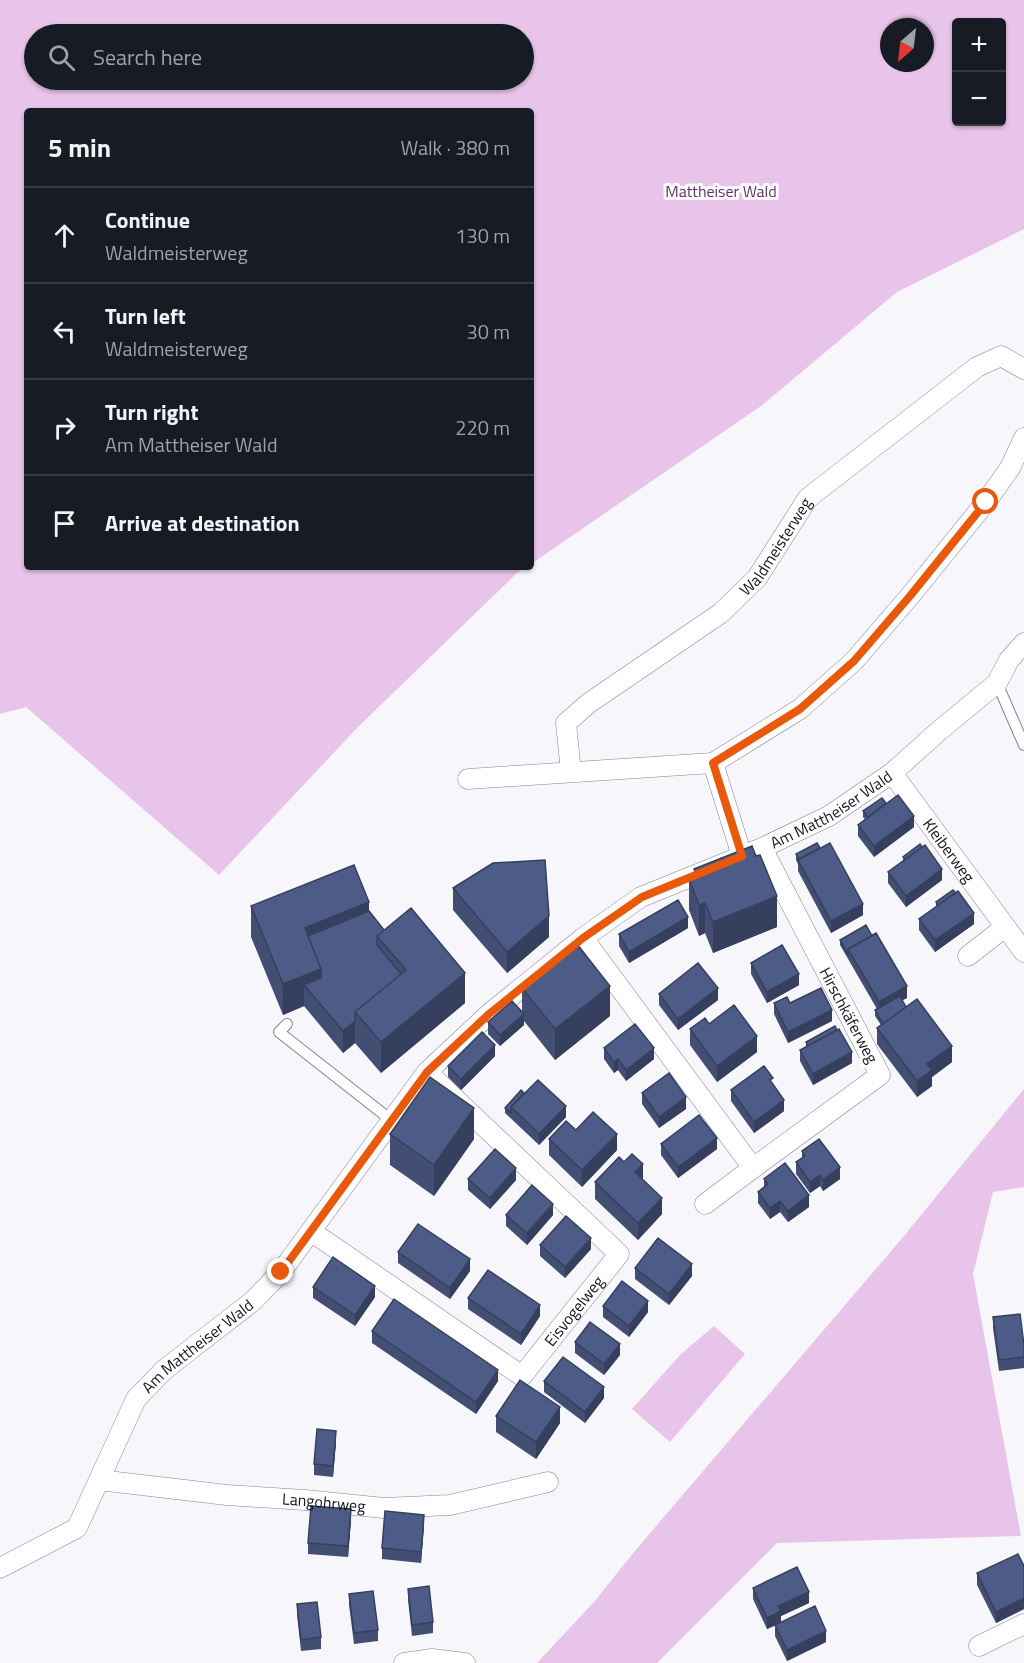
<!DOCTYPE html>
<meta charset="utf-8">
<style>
:root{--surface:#171b24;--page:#20242c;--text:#f1f3f6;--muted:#9ea1a6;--line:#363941}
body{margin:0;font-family:"Titillium Web",sans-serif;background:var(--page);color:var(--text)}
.controls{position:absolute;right:18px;top:18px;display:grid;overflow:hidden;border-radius:6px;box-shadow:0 2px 4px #0004}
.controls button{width:54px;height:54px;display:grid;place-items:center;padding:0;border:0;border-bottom:2px solid var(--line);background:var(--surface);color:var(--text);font:30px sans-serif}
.compass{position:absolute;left:880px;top:18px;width:54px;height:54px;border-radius:50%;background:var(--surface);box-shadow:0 2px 4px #0004;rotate:208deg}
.stop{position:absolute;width:18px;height:18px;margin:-14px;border:4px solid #ea580c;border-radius:50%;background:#fff}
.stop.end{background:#ea580c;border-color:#fff;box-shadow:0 2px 6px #0008}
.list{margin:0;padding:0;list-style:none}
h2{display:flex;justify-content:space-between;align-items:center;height:78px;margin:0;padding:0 24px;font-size:26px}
h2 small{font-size:20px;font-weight:400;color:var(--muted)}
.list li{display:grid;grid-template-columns:39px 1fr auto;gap:18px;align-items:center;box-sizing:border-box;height:96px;padding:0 24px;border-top:2px solid var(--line)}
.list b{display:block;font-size:22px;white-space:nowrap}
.list p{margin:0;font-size:20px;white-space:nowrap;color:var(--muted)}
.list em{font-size:20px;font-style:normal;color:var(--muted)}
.icon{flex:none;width:33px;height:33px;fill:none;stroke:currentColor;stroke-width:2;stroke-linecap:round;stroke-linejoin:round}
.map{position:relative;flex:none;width:1024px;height:1663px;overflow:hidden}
.search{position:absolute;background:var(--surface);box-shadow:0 2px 4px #0004;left:24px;top:24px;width:510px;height:66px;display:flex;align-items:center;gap:15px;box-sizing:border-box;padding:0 21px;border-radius:33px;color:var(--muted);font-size:22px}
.panel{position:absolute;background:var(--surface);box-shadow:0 2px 4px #0004;left:24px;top:108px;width:510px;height:462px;border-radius:6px}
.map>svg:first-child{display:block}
.green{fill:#e8c3ea;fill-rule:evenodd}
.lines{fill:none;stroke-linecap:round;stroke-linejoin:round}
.service-casing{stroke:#84829a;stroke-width:12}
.minor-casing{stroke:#84829a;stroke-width:21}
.service{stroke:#fff;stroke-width:10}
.minor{stroke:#fff;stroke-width:20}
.wall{fill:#424f73}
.shaded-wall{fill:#36405e}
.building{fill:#4d5c86;stroke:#36405e;stroke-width:1.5}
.route{stroke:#ea580c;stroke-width:8}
.labels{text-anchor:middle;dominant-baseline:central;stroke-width:6;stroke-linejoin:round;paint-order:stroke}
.park-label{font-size:16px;fill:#633266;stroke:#fff}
.street-label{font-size:16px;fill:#13131b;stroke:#fff}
</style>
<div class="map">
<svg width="1024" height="1663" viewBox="0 0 1024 1663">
<rect width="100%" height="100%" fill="#f6f6fb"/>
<path class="green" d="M0 0H1024V229L897 292 761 406 531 564V111H27V567H526L518 572 357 728 219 875 26 707 0 714ZM956 22H1002V122H956ZM889 27H925V63H889ZM524 34V80H34V34Z
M1024 1089V1187L993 1192 973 1274 1021 1536 777 1543 657 1663H537L594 1602 634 1552 904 1236Z
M714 1326 745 1354 670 1442 632 1409 680 1355Z"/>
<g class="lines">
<defs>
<path id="service" d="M997 683 1024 745
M287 1024 279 1032 391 1120"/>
<g id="minor">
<path id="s1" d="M571 772 566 723 589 703 721 613 757 578 808 498 977 367 1001 356 1024 369"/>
<path id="s2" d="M892 773 1024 952"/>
<path d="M468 779 713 763"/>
<path d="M742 856 713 763 800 709 854 661 910 596 986 502 1010 468 1024 438"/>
<path d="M583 938 753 1168 880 1075 762 848"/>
<path d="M968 956 1005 927"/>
<path d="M705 1204 753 1168"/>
<path id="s3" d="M312 1232 522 1376 619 1254 427 1072"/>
<path id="s4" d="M99 1480 227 1495 305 1500 384 1508 450 1505 548 1482"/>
<path id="s5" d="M0 1568 77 1528 136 1399 164 1370 253 1301 281 1272 427 1072 489 1014 583 938 641 897 762 848 829 816 892 773 940 730 997 683 1009 660 1024 643"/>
<path d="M979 1646 1024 1624"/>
<path d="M404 1663 432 1659 465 1663"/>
</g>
</defs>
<use href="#service" class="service-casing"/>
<use href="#minor" class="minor-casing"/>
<use href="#service" class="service"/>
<use href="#minor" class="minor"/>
</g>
<path class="wall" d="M886 803 914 827 874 857 858 836V825L865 819 863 817V811Z
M796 854 863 915 831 933 798 871V864L796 860Z
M903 857 942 880 906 907 888 883V872L903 861Z
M694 869 777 927 713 953 705 933 699 936 689 910V879L694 877Z
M453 888 549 937 507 973 453 910Z
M936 902 974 924 935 952 919 930V919L936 907Z
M251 906 369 911 384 930 465 1003 381 1073 355 1043 343 1053 304 1006 283 1015 251 937Z
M688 928 629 963 619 946V934Z
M840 940 907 998 902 1000 906 1007 952 1062 932 1077V1086L917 1097 877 1044V1028L881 1025 875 1016V1010L877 1009 840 945Z
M751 963 799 985 767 1003 751 974Z
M522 988 610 1016 555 1060 524 1021V1025L500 1046 488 1034V1022L522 1012Z
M659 994 718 1000 678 1030 659 1005Z
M774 1003H790L832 1021 788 1043 774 1014Z
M709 1024 757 1052 717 1082 690 1045V1029Z
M806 1042 852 1063 813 1085 800 1061V1050L806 1047Z
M604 1048 654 1059 626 1081 618 1070 614 1073 604 1059Z
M495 1056 461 1090 448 1077V1066Z
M731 1090 784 1111 754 1133 731 1101Z
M524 1093 566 1117 539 1145 505 1113V1108Z
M642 1093 686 1109 659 1128 642 1104Z
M576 1130 617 1150 582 1187 549 1155V1139Z
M390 1134 474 1139 434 1196 390 1165Z
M661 1144 717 1149 678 1178 661 1155Z
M802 1151 840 1179 823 1191 820 1186 810 1193 796 1174V1162L802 1158Z
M468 1179 516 1180 490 1209 468 1190Z
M764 1179 809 1207 788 1222 780 1212 770 1219 758 1203V1192L764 1187Z
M643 1180 662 1214 638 1240 595 1199V1182Z
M506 1215H553L527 1245 506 1226Z
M540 1245 591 1249 565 1278 540 1256Z
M398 1252 470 1271 450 1299 398 1263Z
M635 1268 692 1276 669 1305 635 1279Z
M313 1287 375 1297 355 1326 313 1298Z
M468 1298 540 1316 521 1345 468 1309Z
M603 1306 648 1312 629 1337 603 1317Z
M993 1317 1024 1345V1368L999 1371 993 1328Z
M372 1331 498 1381 476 1414 372 1343Z
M575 1342 620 1355 604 1375 575 1353Z
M544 1381 604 1398 585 1423 544 1392Z
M496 1416 560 1423 536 1459 496 1432Z
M336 1442 333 1477 314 1475V1464Z
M351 1520 348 1557 308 1554V1543Z
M424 1526 421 1563 382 1559V1548Z
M1024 1566V1609L996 1623 977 1585V1573Z
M753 1588 809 1603 781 1616V1622L826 1642 787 1661 775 1636V1625L767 1629 753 1599Z
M408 1589 433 1622V1633L412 1636 408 1600Z
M349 1594 378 1630V1641L354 1644 349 1605Z
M297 1604 321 1637V1649L301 1651 297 1615Z"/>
<path class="shaded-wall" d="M914 816V827L874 857V846Z
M942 869V880L906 907V896Z
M777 896V927L713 953V922Z
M369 902V933L312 956 305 928Z
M705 903V933L699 936V905Z
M863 904V915L831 933V921Z
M974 913V924L935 952V940Z
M549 916V937L507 973V952Z
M688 917V928L629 963V952Z
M321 969V1000L304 985V1006L283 1015V984Z
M465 973V1003L381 1073V1042Z
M799 974V985L767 1003V992Z
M610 986V1016L555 1060V1029Z
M907 986V998L879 1013V1002Z
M718 988V1000L678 1030V1019Z
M832 1010V1021L788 1043V1032Z
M524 1014V1025L500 1046V1035Z
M355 1021V1043L343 1053V1031Z
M757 1036V1052L717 1082V1066Z
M495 1045V1056L461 1090V1079Z
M952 1046V1062L932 1077V1086L917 1097V1081L927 1064Z
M654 1048V1059L626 1081V1070Z
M852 1052V1063L813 1085V1074Z
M618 1059V1070L614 1073V1062Z
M686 1097V1109L659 1128V1117Z
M784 1100V1111L754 1133V1122Z
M566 1106V1117L539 1145V1134Z
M474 1108V1139L434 1196V1165Z
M617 1134V1150L582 1187V1170Z
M717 1138V1149L678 1178V1167Z
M643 1164V1181L635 1172Z
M840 1167V1179L823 1191V1180Z
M516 1168V1180L490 1209V1198Z
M820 1175V1186L810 1193V1182Z
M809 1195V1207L788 1222V1211Z
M662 1198V1214L638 1240V1223Z
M780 1201V1212L770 1219V1208Z
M553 1204V1215L527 1245V1233Z
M591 1238V1249L565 1278V1267Z
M470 1259V1271L450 1299V1288Z
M692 1264V1276L669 1305V1294Z
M375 1286V1297L355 1326V1315Z
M648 1301V1312L629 1337V1326Z
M540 1305V1316L521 1345V1334Z
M620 1344V1355L604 1375V1364Z
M498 1370V1381L476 1414V1402Z
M604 1387V1398L585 1423V1412Z
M560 1407V1423L536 1459V1442Z
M336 1431V1442L333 1477V1466Z
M351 1509V1520L348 1557V1546Z
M424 1515V1526L421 1563V1552Z
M809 1592V1603L781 1616V1623L767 1629V1618L778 1606Z
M1024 1598V1609L996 1623V1612Z
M826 1631V1642L787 1661V1650Z"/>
<path class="building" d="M898 795 914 816 874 846 858 825Z
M882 798 886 803 868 817 863 811Z
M817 843 820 848 799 859 796 854Z
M830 843 863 904 831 921 798 860Z
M920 844 922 847 905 860 903 857Z
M925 845 942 869 906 896 888 872Z
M752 846 756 856 760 855 777 896 713 922 705 903 699 905 689 879 697 876 694 869Z
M545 860 549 916 507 952 453 888 493 863Z
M354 865 369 902 305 928 321 969 283 984 251 906Z
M953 890 956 893 938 905 936 902Z
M958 891 974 913 935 940 919 919Z
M678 900 688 917 629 952 619 934Z
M411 908 465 973 381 1042 355 1012 406 970 377 936Z
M369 911 384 930 377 936V945L401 974 355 1012V1021L343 1031 304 985 321 978V969L308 936Z
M866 925 872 936 848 949V954L840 940Z
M876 933 907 986 879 1002 848 949Z
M577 944 610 986 555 1029 522 988Z
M782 945 799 974 767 992 751 963Z
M698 963 718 988 678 1019 659 994Z
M821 988 832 1010 788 1032 774 1003 787 997 790 1003Z
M900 996 906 1007 883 1024 875 1010Z
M917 999 952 1046 927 1064 932 1070 917 1081 877 1028Z
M512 1001 524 1014 500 1035 488 1022Z
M734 1005 757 1036 717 1066 690 1029 705 1018 709 1024Z
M635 1024 654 1048 626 1070 618 1059 614 1062 604 1048Z
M835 1026 837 1030 808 1046 806 1042Z
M839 1029 852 1052 813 1074 800 1050Z
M482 1032 495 1045 461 1079 448 1066Z
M764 1066 773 1078 770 1080 784 1100 754 1122 731 1090Z
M669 1073 686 1097 659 1117 642 1093Z
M430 1077 474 1108 434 1165 390 1134Z
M538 1080 566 1106 539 1134 511 1107Z
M521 1090 524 1093 511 1107V1113L505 1108Z
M593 1112 617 1134 582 1170 549 1139 566 1121 576 1130Z
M699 1115 717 1138 678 1167 661 1144Z
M819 1139 840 1167 823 1180 820 1175 810 1182 796 1162 805 1156 802 1151Z
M495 1149 516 1168 490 1198 468 1179Z
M632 1154 643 1164 635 1172 662 1198 638 1223 595 1182 619 1157 624 1162Z
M785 1163 809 1195 788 1211 780 1201 770 1208 758 1192 768 1184 764 1179Z
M532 1185 553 1204 527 1233 506 1215Z
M566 1216 591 1238 565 1267 540 1245Z
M418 1224 470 1259 450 1288 398 1252Z
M658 1238 692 1264 669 1294 635 1268Z
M333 1257 375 1286 355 1315 313 1287Z
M488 1270 540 1305 521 1334 468 1298Z
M622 1281 648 1301 629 1326 603 1306Z
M394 1299 498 1370 476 1402 372 1331Z
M1020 1314 1024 1345V1357L999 1360 993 1317Z
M590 1322 620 1344 604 1364 575 1342Z
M563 1357 604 1387 585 1412 544 1381Z
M520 1380 560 1407 536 1442 496 1416Z
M317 1429 336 1431 333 1466 314 1464Z
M311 1506 351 1509 348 1546 308 1543Z
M385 1511 424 1515 421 1552 382 1548Z
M1018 1554 1024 1566V1598L996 1612 977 1573Z
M797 1567 809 1592 778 1606 781 1611 767 1618 753 1588Z
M429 1586 433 1622 412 1625 408 1589Z
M373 1591 378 1630 354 1633 349 1594Z
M317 1602 321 1637 301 1640 297 1604Z
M815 1606 826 1631 787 1650 775 1625Z"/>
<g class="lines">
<path class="route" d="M281 1272 427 1072 489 1014 583 938 642 897 742 856 713 763 800 709 854 661 910 596 986 502"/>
</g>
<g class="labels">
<g class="park-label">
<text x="721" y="191">Mattheiser Wald</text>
</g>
<g class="street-label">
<text stroke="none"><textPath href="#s1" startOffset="326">Waldmeisterweg</textPath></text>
<text stroke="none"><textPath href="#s5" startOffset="1156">Am Mattheiser Wald</textPath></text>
<text stroke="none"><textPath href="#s2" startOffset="96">Kleiberweg</textPath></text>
<text transform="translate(849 1015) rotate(62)">Hirschkäferweg</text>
<text stroke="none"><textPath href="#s3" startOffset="338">Eisvogelweg</textPath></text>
<text stroke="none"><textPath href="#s5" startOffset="310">Am Mattheiser Wald</textPath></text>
<text stroke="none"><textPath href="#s4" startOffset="226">Langohrweg</textPath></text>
</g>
</g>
</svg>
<div class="controls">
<button>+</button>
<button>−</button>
</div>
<svg class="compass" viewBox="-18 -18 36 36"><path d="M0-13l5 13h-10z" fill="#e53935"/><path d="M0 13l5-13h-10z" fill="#9ea1a6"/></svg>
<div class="stop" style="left:986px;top:502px"></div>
<div class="stop end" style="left:281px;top:1272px"></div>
<div class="search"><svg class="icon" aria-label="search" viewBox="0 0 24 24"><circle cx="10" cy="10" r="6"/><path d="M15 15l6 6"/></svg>Search here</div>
<section class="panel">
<h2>5 min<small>Walk · 380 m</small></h2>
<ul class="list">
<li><svg class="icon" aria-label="ahead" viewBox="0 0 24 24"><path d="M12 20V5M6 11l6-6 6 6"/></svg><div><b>Continue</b><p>Waldmeisterweg</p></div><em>130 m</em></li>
<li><svg class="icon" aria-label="left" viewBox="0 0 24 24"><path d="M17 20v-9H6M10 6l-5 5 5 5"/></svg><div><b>Turn left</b><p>Waldmeisterweg</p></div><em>30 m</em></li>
<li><svg class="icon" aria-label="right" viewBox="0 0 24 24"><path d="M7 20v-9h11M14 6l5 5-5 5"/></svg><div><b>Turn right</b><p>Am Mattheiser Wald</p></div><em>220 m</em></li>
<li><svg class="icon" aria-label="arrive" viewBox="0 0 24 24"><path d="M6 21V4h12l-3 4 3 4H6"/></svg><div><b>Arrive at destination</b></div></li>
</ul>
</section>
</div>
